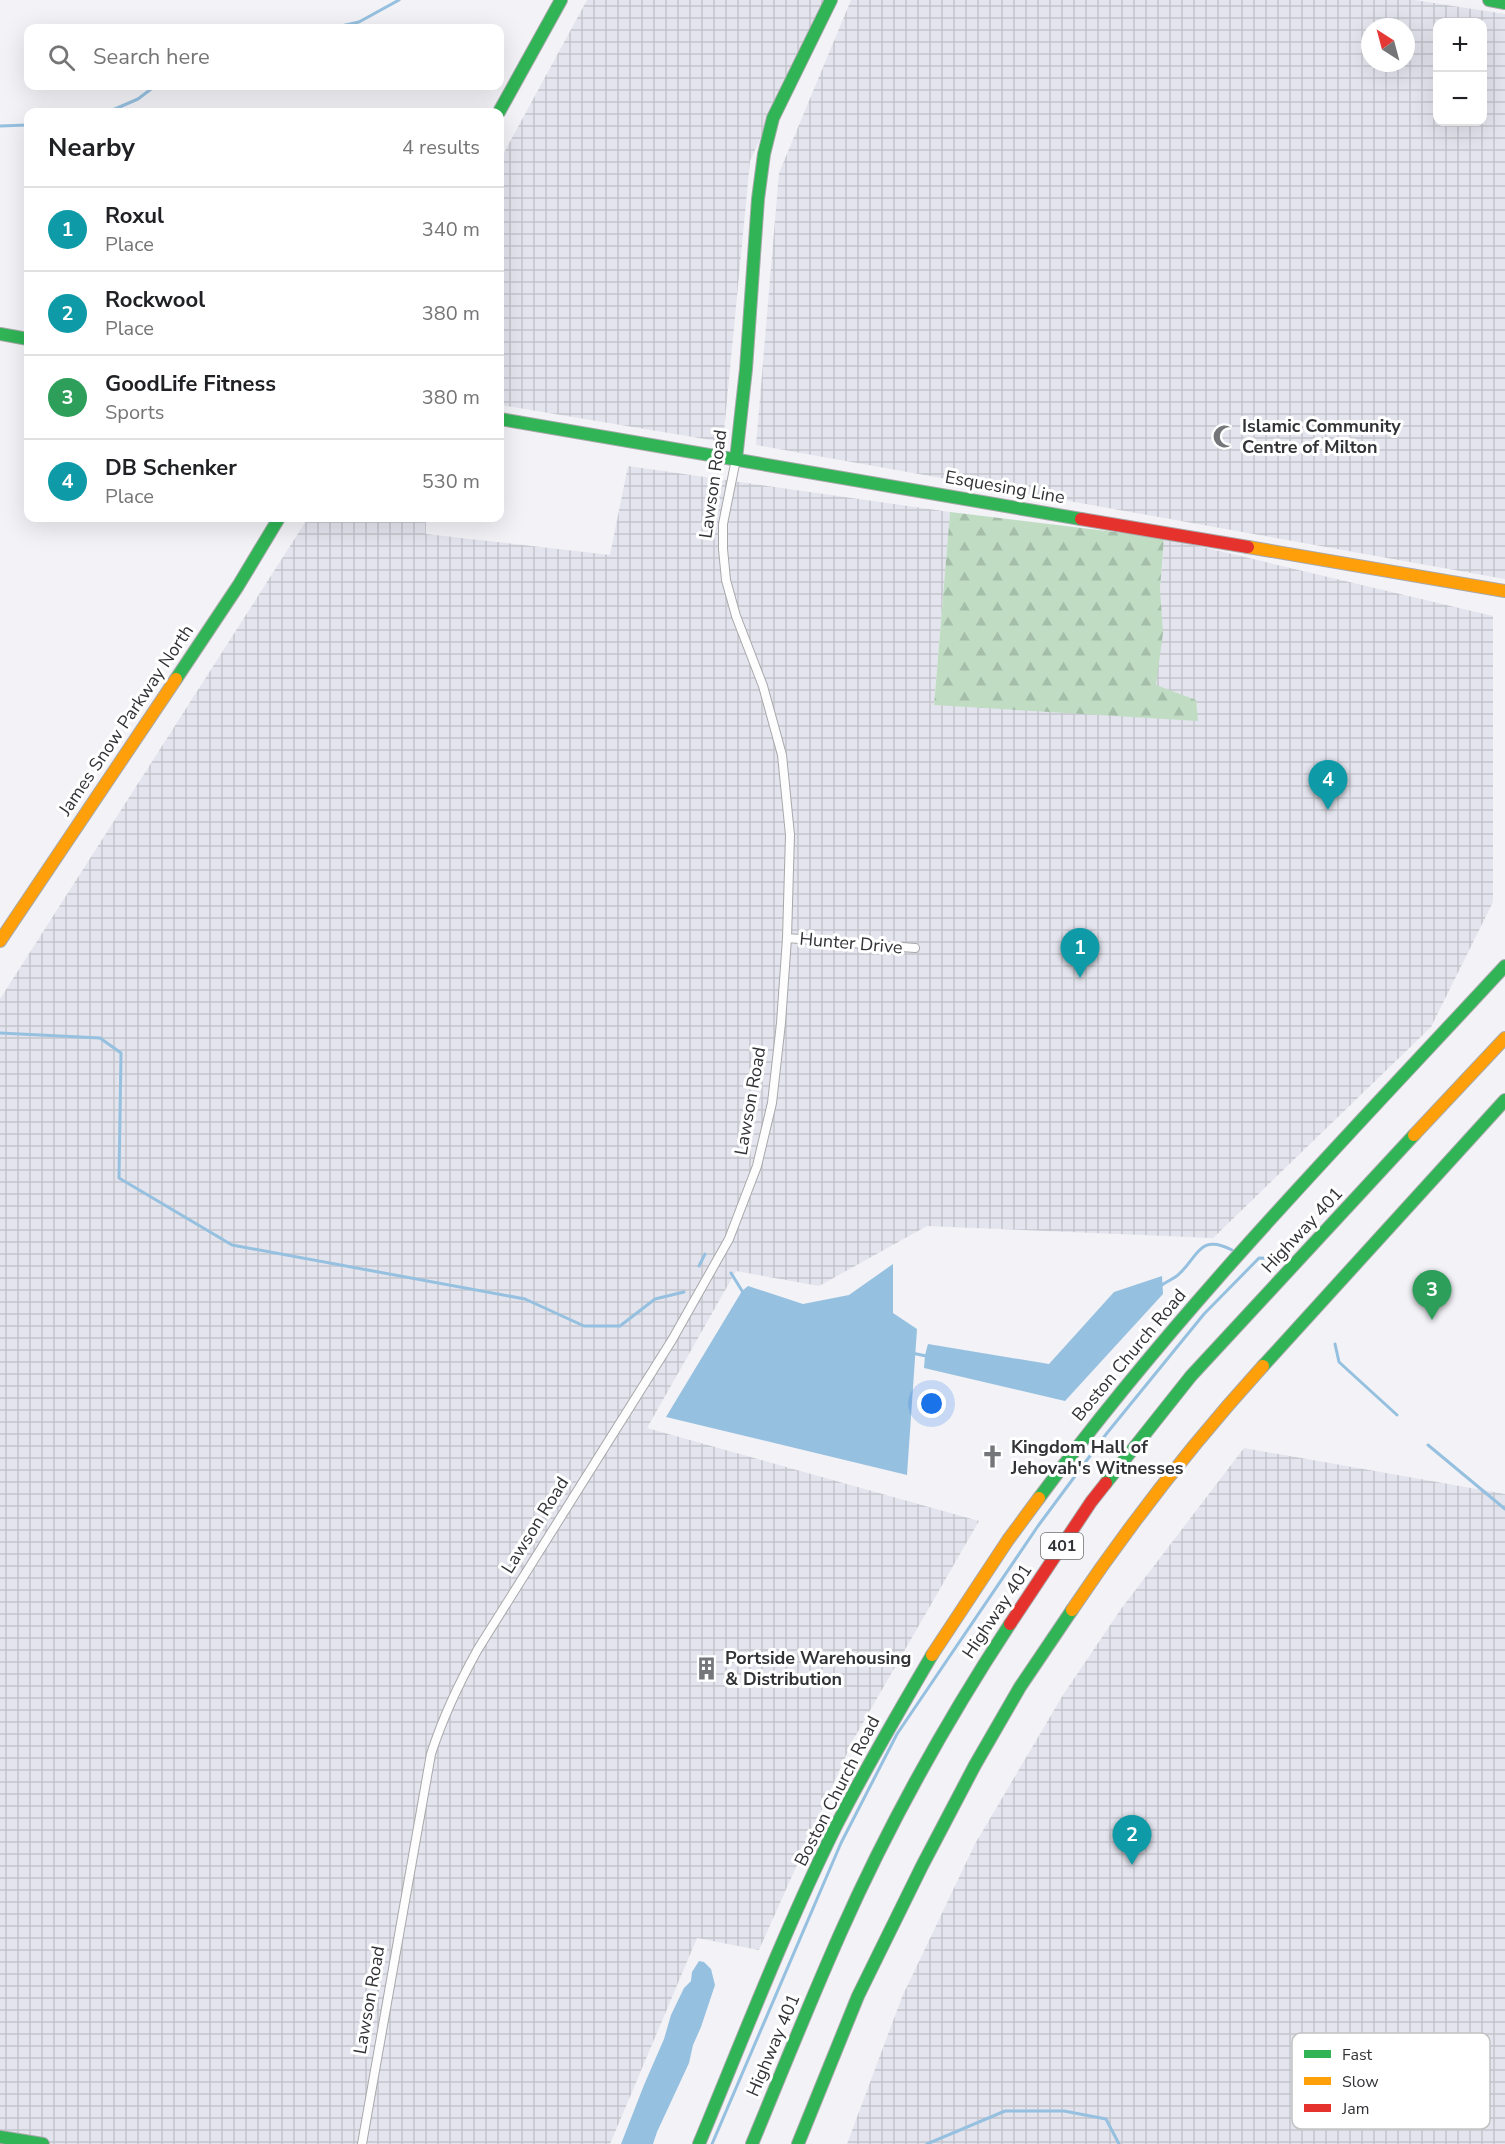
<!DOCTYPE html>
<meta charset="utf-8">
<style>
:root{--surface:#fff;--page:#f2f2f2;--text:#202124;--muted:#757577;--line:#e0e0e0;--accent:#111827}
body{margin:0;font-family:"Nunito Sans",sans-serif;background:var(--page);color:var(--text)}
.controls{position:absolute;right:18px;top:18px;display:grid;overflow:hidden;border-radius:12px;box-shadow:0 6px 24px #0002}
.controls button{width:54px;height:54px;display:grid;place-items:center;padding:0;border:0;border-bottom:2px solid var(--line);background:var(--surface);color:var(--text);font:30px sans-serif}
.compass{position:absolute;left:1361px;top:18px;width:54px;height:54px;border-radius:50%;background:var(--surface);box-shadow:0 6px 24px #0002;rotate:324deg}
.you{position:absolute;left:932px;top:1404px;width:21px;height:21px;margin:-15px;border:4px solid #fff;border-radius:50%;background:#1a73e8;box-shadow:0 0 0 9px #1a73e833}
.badge{display:grid;place-items:center;width:39px;height:39px;border-radius:50%;background:var(--accent);color:#fff;font-size:20px;font-weight:700}
.pin{position:absolute;translate:-50% -50px;filter:drop-shadow(0 2px 3px #0008)}
.pin::after{content:'';position:absolute;top:32px;width:21px;height:18px;background:inherit;clip-path:polygon(0 0,100% 0,50% 100%)}
.list{margin:0;padding:0;list-style:none}
h2{display:flex;justify-content:space-between;align-items:center;height:78px;margin:0;padding:0 24px;font-size:26px}
h2 small{font-size:20px;font-weight:400;color:var(--muted)}
.list li{display:grid;grid-template-columns:39px 1fr auto;gap:18px;align-items:center;box-sizing:border-box;height:84px;padding:0 24px;border-top:2px solid var(--line)}
.list b{display:block;font-size:22px;white-space:nowrap}
.list p{margin:0;font-size:20px;white-space:nowrap;color:var(--muted)}
.list em{font-size:20px;font-style:normal;color:var(--muted)}
.icon{flex:none;width:33px;height:33px;fill:none;stroke:currentColor;stroke-width:2;stroke-linecap:round;stroke-linejoin:round}
.map{position:relative;flex:none;width:1505px;height:2144px;overflow:hidden}
.search{position:absolute;background:var(--surface);box-shadow:0 6px 24px #0002;left:24px;top:24px;width:480px;height:66px;display:flex;align-items:center;gap:15px;box-sizing:border-box;padding:0 21px;border-radius:12px;color:var(--muted);font-size:22px}
.panel{position:absolute;background:var(--surface);box-shadow:0 6px 24px #0002;left:24px;top:108px;width:480px;height:414px;border-radius:12px}
.map>svg:first-child{display:block}
.industrial{fill:url(#industrial-grid);fill-rule:evenodd}
.forest{fill:url(#forest-firs)}
.water{fill:#96c0df}
.lines{fill:none;stroke-linecap:round;stroke-linejoin:round}
.stream{stroke:#96c0df;stroke-width:3}
.street-casing{stroke:#a8a8ab;stroke-width:10}
.fast-casing{stroke:#a8a8ab;stroke-width:14}
.slow-casing{stroke:#a8a8ab;stroke-width:14}
.jam-casing{stroke:#a8a8ab;stroke-width:14}
.street{stroke:#fdfdfe;stroke-width:8}
.fast{stroke:#30b455;stroke-width:12}
.slow{stroke:#ff9f0a;stroke-width:12}
.jam{stroke:#e5322d;stroke-width:12}
.labels{text-anchor:middle;dominant-baseline:central;stroke-width:6;stroke-linejoin:round;paint-order:stroke}
.shield{fill:#fff;stroke:#707072;stroke-width:1.5}
.shield-label{font-size:16px;font-weight:bold;fill:#323336}
.poi-label{font-size:18px;font-weight:bold;fill:#323336;stroke:#fff;text-anchor:start}
.street-label{font-size:18px;fill:#323336;stroke:#fff}
.key{fill:#fff;stroke:#c2c2c3;stroke-width:1.5}
.key-label{font-size:16px;fill:#323336}
</style>
<div class="map">
<svg width="1505" height="2144" viewBox="0 0 1505 2144">
<defs>
<pattern id="industrial-grid" width="8" height="8" patternUnits="userSpaceOnUse" patternTransform="scale(1.5)"><rect width="8" height="8" fill="#e3e4ed"/><path d="M0 4h8M4 0v8" fill="none" stroke="#c3c4cc"/></pattern>
<pattern id="forest-firs" width="22" height="20" patternUnits="userSpaceOnUse" patternTransform="scale(1.5)"><rect width="22" height="20" fill="#c0ddc4"/><path d="M5 1l3.5 6h-7zM16 11l3.5 6h-7z" fill="#a5bea9"/></pattern>
</defs>
<rect width="100%" height="100%" fill="#f2f2f7"/>
<path class="industrial" d="M587 0H824L750 161 723 442 500 405V160Z
M851 0H1414L1505 14V579L756 445 779 173ZM1482 22V122H1438V22ZM1370 27H1406V63H1370Z
M628 466 950 512 934 704 1196 700 1156 686 1160 589 1164 538 1493 616V902L1431 1027 1213 1238 927 1226 819 1286 736 1271 647 1428 979 1521 853 1740 759 1950 697 1938 610 2144H0V999L308 518H426V534L610 555Z
M1244 1448 1505 1494V2144H847L902 1997 975 1844 1063 1695 1121 1609Z"/>
<path class="forest" d="M950 512 1164 538 1160 589 1163 633 1156 685 1196 700 1198 721 934 705Z"/>
<path class="water" d="M893 1264V1313L917 1329 907 1475 666 1417 742 1291 748 1286 803 1304 849 1295Z
M1162 1276 1163 1294 1065 1401 924 1368 925 1355 928 1344 1049 1364 1114 1292Z
M699 1961 704 1962 711 1969 715 1985 701 2027 693 2045 689 2063 657 2132 653 2144H621L644 2085 664 2039 671 2015 684 1988 691 1981 692 1972Z"/>
<g class="lines">
<path class="stream" d="M332 28 359 22 399 0
M108 112 138 99 155 86
M0 126 28 125
M0 1033 100 1038 121 1053 119 1178 232 1245 525 1299 584 1326H620L655 1299 684 1292
M699 1266 705 1254
M731 1273 744 1294
M1158 1288C1164 1282 1173 1280 1179 1274 1198 1257 1199 1233 1232 1250
M1335 1344 1339 1362 1397 1415
M912 1353 926 1356
M1428 1445 1505 1509
M712 2144 841 1843 897 1734 1038 1526 1107 1433 1204 1314 1259 1258 1280 1259
M927 2144 1005 2111H1064L1106 2119 1119 2144"/>
<defs>
<path id="street" d="M787 938 915 948
M362 2144 431 1754C443 1717 459 1683 478 1649L672 1340 729 1239 757 1166 772 1103 781 1023 787 938 790 835 782 755 763 686 736 616 726 580 723 549V524L736 459"/>
<path id="fast" d="M1489 0 1505 3
M499 112 561 0
M0 334 28 339
M500 419 1081 519
M736 459 746 369 758 199 764 154 773 118 831 0
M176 679 238 586 279 518
M1263 1366 1505 1100
M1106 1483 1191 1376 1414 1135
M1039 1498C1179 1308 1345 1139 1505 966
M0 2137 43 2144
M699 2144C743 2038 785 1929 836 1826 866 1768 899 1711 932 1655
M752 2144C781 2074 809 2004 840 1934 888 1826 945 1723 1010 1624
M798 2144 858 1996 922 1866 975 1765 1020 1687 1072 1610"/>
<path id="slow" d="M1248 547 1505 591
M0 941 176 679
M1414 1135 1505 1038
M1072 1610C1129 1525 1194 1442 1263 1366
M932 1655 1008 1540 1039 1498"/>
<path id="jam" d="M1081 519 1248 547
M1010 1624 1091 1502 1106 1483"/>
</defs>
<use href="#street" class="street-casing"/>
<use href="#fast" class="fast-casing"/>
<use href="#slow" class="slow-casing"/>
<use href="#jam" class="jam-casing"/>
<use href="#street" class="street"/>
<use href="#fast" class="fast"/>
<use href="#slow" class="slow"/>
<use href="#jam" class="jam"/>
</g>
<defs>
<symbol id="mosque-bare" viewBox="-9 -9 18 18"><path d="M3.5-4.9A6 6 0 1 0 3.5 4.9A5 5 0 1 1 3.5-4.9Z" fill="#75767a" stroke="#fff" stroke-width="2.5" paint-order="stroke"/></symbol>
<symbol id="church-bare" viewBox="-9 -9 18 18"><path d="M-1.2-6h2.4v3.5h3.3v2.4h-3.3V6h-2.4V-.1h-3.3v-2.4h3.3Z" fill="#75767a" stroke="#fff" stroke-width="2.5" paint-order="stroke"/></symbol>
<symbol id="building-bare" viewBox="-9 -9 18 18"><path d="M-4-6H4V6H1V3H-1V6H-4ZM-2.5-4.3h1.7v1.8h-1.7ZM.8-4.3h1.7v1.8H.8ZM-2.5-1h1.7V.8h-1.7ZM.8-1h1.7V.8H.8Z" fill="#75767a" stroke="#fff" stroke-width="2.5" paint-order="stroke"/></symbol>
</defs>
<g fill-rule="evenodd">
<use href="#mosque-bare" x="1208" y="420" width="33" height="33"/>
<use href="#church-bare" x="976" y="1440" width="33" height="33"/>
<use href="#building-bare" x="690" y="1652" width="33" height="33"/>
</g>
<g class="labels">
<rect class="shield" x="1041" y="1533" width="42" height="26" rx="4.5"/>
<g class="shield-label">
<text x="1062" y="1546">401</text>
</g>
<g class="poi-label">
<text x="1242" y="426">Islamic Community<tspan x="1242" dy="21">Centre of Milton</tspan></text>
<text x="1011" y="1447">Kingdom Hall of<tspan x="1011" dy="21">Jehovah's Witnesses</tspan></text>
<text x="725" y="1658">Portside Warehousing<tspan x="725" dy="21">&amp; Distribution</tspan></text>
</g>
<g class="street-label">
<text transform="translate(713 484) rotate(-82)">Lawson Road</text>
<text transform="translate(1005 487) rotate(10)">Esquesing Line</text>
<text transform="translate(126 720) rotate(-56)">James Snow Parkway North</text>
<text transform="translate(851 943) rotate(5)">Hunter Drive</text>
<text transform="translate(750 1101) rotate(-80)">Lawson Road</text>
<text transform="translate(1302 1230) rotate(-47)">Highway 401</text>
<text transform="translate(1129 1355) rotate(-50)">Boston Church Road</text>
<text transform="translate(535 1525) rotate(-58)">Lawson Road</text>
<text transform="translate(997 1611) rotate(-56)">Highway 401</text>
<text transform="translate(837 1791) rotate(-63)">Boston Church Road</text>
<text transform="translate(369 2000) rotate(-80)">Lawson Road</text>
<text transform="translate(773 2045) rotate(-67)">Highway 401</text>
</g>
</g>
<rect x="1292" y="2033" width="198" height="96" rx="9" class="key"/>
<rect x="1304" y="2050" width="27" height="8" fill="#30b455"/>
<rect x="1304" y="2077" width="27" height="8" fill="#ff9f0a"/>
<rect x="1304" y="2104" width="27" height="8" fill="#e5322d"/>
<g class="key-label">
<text x="1342" y="2060">Fast</text>
<text x="1342" y="2087">Slow</text>
<text x="1342" y="2114">Jam</text>
</g>
</svg>
<div class="controls">
<button>+</button>
<button>−</button>
</div>
<svg class="compass" viewBox="-18 -18 36 36"><path d="M0-13l5 13h-10z" fill="#e53935"/><path d="M0 13l5-13h-10z" fill="#757577"/></svg>
<div class="you"></div>
<div class="pin badge" style="left:1080px;top:978px;background:#0f9aa8">1</div>
<div class="pin badge" style="left:1132px;top:1865px;background:#0f9aa8">2</div>
<div class="pin badge" style="left:1432px;top:1320px;background:#2e9e5b">3</div>
<div class="pin badge" style="left:1328px;top:810px;background:#0f9aa8">4</div>
<div class="search"><svg class="icon" aria-label="search" viewBox="0 0 24 24"><circle cx="10" cy="10" r="6"/><path d="M15 15l6 6"/></svg>Search here</div>
<section class="panel">
<h2>Nearby<small>4 results</small></h2>
<ul class="list">
<li><span class="badge" style="background:#0f9aa8">1</span><div><b>Roxul</b><p>Place</p></div><em>340 m</em></li>
<li><span class="badge" style="background:#0f9aa8">2</span><div><b>Rockwool</b><p>Place</p></div><em>380 m</em></li>
<li><span class="badge" style="background:#2e9e5b">3</span><div><b>GoodLife Fitness</b><p>Sports</p></div><em>380 m</em></li>
<li><span class="badge" style="background:#0f9aa8">4</span><div><b>DB Schenker</b><p>Place</p></div><em>530 m</em></li>
</ul>
</section>
</div>
